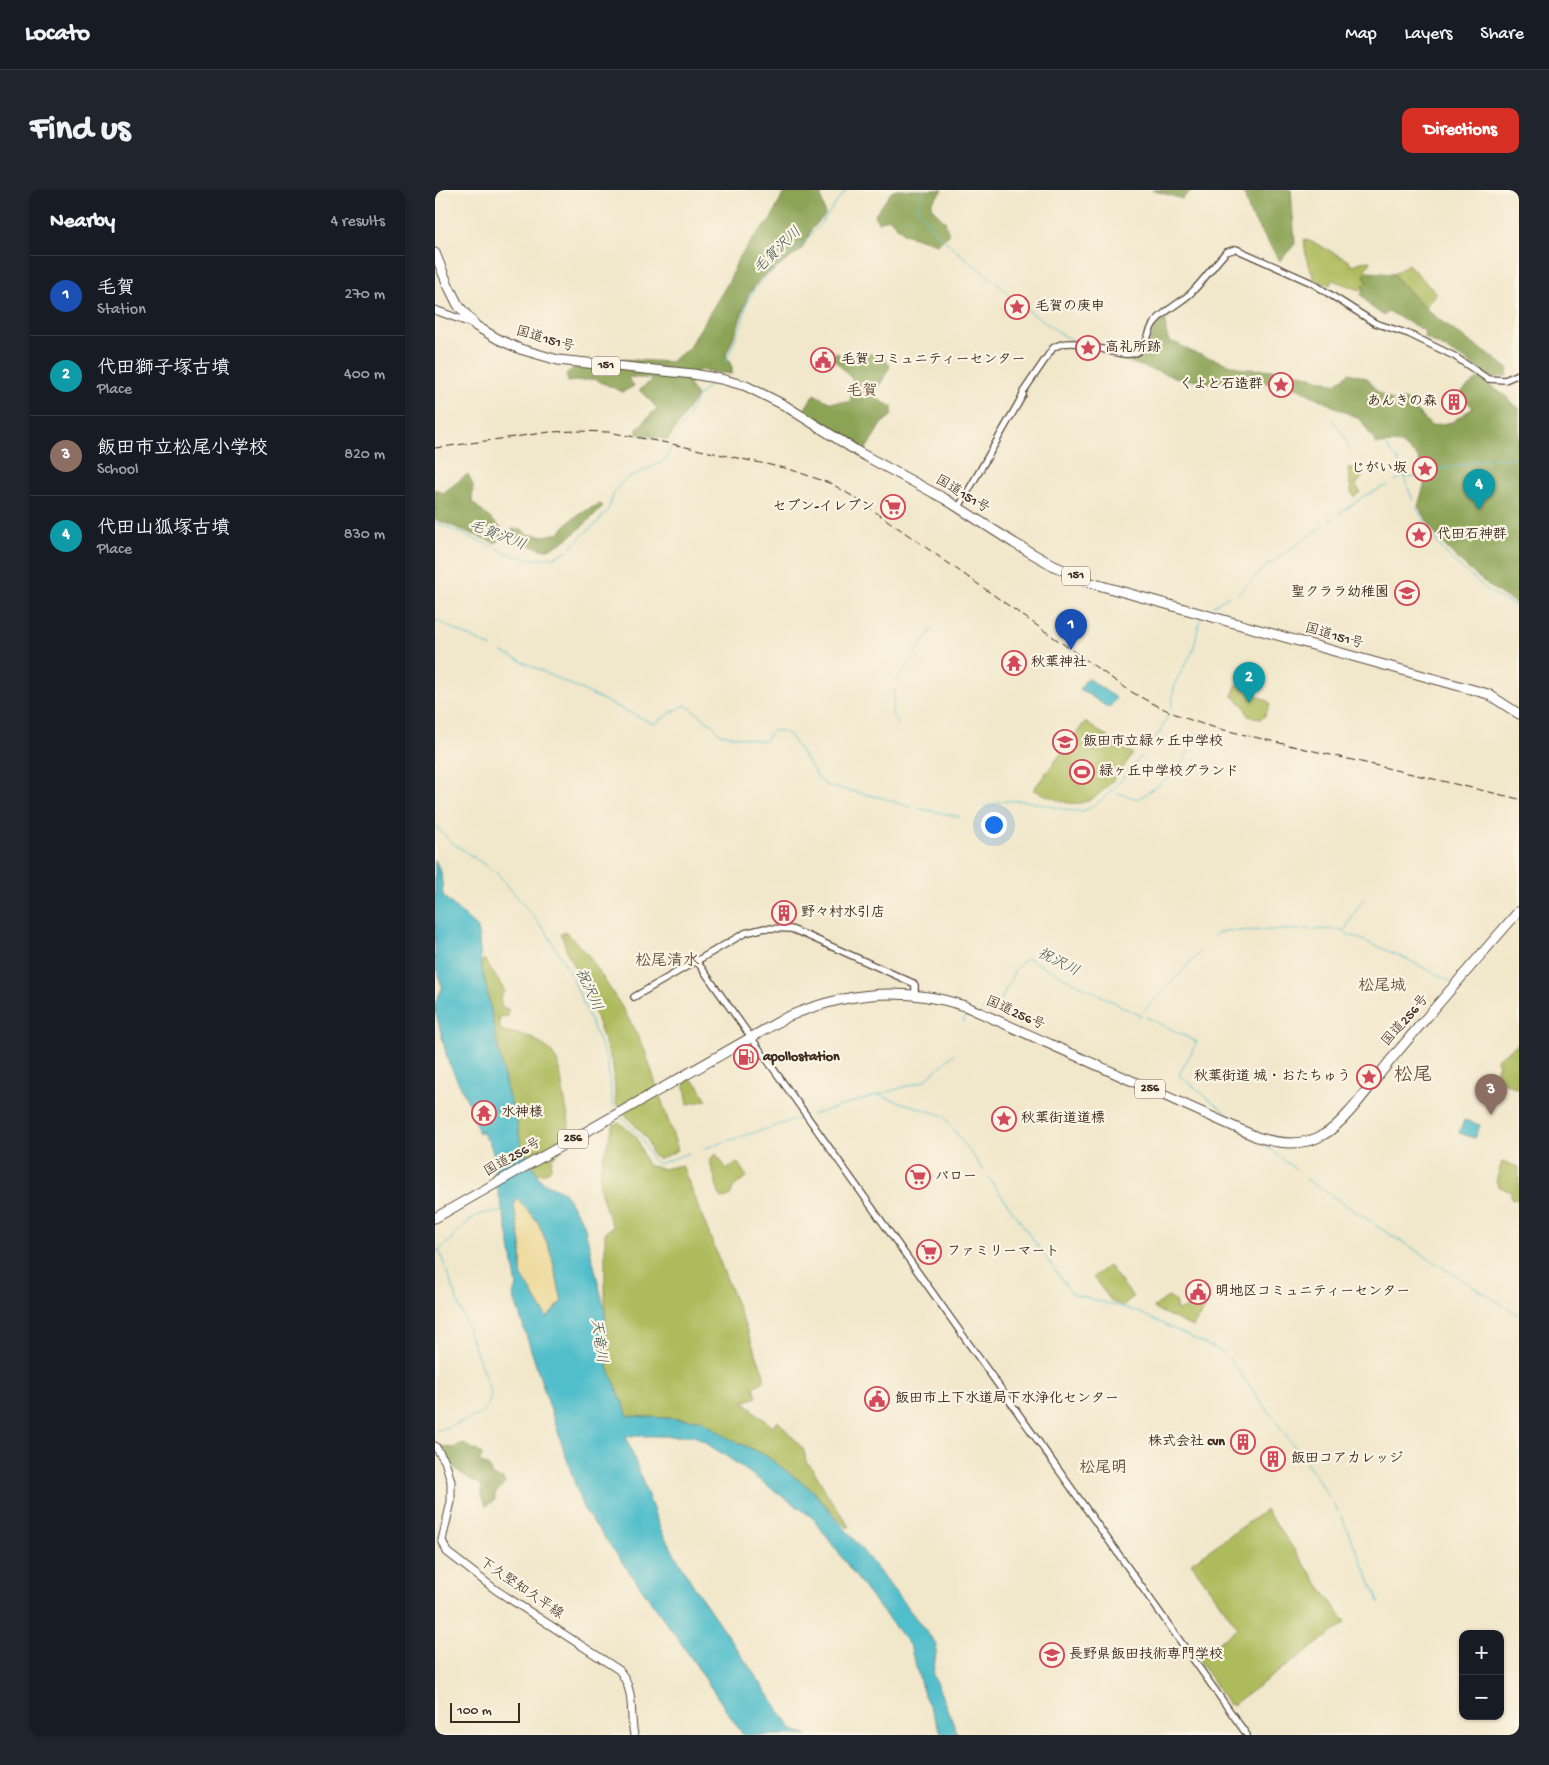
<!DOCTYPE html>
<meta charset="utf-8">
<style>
:root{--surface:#171b24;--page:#20242c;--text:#f1f3f6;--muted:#9ea1a6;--line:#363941;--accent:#d93025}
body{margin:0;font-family:"Gochi Hand","Klee One",sans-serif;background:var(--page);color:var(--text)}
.controls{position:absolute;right:15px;bottom:15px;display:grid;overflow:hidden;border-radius:10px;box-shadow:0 1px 4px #0004}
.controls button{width:45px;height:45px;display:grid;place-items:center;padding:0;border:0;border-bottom:1px solid var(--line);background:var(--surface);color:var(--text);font:25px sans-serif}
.scale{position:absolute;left:15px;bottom:12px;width:70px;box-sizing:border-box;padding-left:5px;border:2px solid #3b2a1e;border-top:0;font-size:14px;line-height:18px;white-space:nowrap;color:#3b2a1e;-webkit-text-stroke:4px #fcf5e5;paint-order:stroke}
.you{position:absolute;left:558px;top:634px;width:18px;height:18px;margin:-12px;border:4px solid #fff;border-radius:50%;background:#1a73e8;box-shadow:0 0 0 8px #1a73e833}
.badge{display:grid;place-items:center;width:32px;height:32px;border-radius:50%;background:var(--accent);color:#fff;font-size:16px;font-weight:700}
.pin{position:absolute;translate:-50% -41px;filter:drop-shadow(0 1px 2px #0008)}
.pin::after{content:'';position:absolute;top:26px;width:18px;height:15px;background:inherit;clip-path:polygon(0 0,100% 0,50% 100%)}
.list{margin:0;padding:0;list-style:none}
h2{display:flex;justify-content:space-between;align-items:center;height:65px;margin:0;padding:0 20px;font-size:21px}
h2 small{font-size:16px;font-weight:400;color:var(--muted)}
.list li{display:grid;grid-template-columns:32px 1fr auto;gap:15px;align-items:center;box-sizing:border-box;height:80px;padding:0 20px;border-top:1px solid var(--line)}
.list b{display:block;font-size:19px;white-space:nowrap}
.list p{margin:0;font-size:16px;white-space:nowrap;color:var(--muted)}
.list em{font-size:16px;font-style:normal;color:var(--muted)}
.map{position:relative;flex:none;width:1084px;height:1545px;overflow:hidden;border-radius:10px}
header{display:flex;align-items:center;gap:30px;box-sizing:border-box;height:70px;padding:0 25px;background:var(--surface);border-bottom:1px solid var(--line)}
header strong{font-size:24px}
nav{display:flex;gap:28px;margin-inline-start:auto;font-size:18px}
.intro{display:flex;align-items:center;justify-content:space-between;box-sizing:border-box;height:120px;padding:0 30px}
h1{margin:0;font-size:35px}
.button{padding:12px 22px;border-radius:10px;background:var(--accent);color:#fff;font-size:18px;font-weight:700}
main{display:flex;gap:30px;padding:0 30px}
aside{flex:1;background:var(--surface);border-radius:10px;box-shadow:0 1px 4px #0004}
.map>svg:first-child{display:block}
.green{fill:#aebb5d;stroke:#74723e}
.forest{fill:#8aa354;stroke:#626639}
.sand{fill:#eeda9e;stroke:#94825e}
.water{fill:#51becb;stroke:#467474;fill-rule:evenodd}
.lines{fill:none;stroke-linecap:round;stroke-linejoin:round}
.stream{stroke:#51becb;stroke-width:1}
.minor-casing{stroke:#564638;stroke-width:8}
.major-casing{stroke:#564638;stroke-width:9}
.highway-casing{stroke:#564638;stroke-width:11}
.minor{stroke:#fff;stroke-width:5.5}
.major{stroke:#fff;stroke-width:7}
.highway{stroke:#fff;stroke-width:9}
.rail{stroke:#3b2a1e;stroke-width:1;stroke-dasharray:8 4;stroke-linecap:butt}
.labels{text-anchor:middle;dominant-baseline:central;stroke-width:4.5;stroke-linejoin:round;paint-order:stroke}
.shield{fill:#fcf5e5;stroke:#75675a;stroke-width:1}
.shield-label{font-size:12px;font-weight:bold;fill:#3b2a1e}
.poi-label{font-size:14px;font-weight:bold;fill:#3b2a1e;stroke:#fcf5e5;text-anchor:start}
.street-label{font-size:14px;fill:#3b2a1e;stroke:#fcf5e5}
.water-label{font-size:15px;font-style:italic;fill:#425652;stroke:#fcf5e5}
.quarter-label{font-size:16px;font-weight:bold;fill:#6b543c;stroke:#fcf5e5}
.district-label{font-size:19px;font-weight:bold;fill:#6b543c;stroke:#fcf5e5}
</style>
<header>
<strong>Locato</strong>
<nav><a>Map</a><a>Layers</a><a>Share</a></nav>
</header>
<div class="intro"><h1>Find us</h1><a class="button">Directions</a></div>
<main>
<aside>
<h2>Nearby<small>4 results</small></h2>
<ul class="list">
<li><span class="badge" style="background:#1a4fb4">1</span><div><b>毛賀</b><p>Station</p></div><em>270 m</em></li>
<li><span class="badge" style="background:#0f9aa8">2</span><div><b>代田獅子塚古墳</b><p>Place</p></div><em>400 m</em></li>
<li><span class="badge" style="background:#8d6e63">3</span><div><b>飯田市立松尾小学校</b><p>School</p></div><em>820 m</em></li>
<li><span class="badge" style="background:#0f9aa8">4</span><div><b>代田山狐塚古墳</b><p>Place</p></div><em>830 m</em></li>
</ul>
</aside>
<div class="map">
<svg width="1084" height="1545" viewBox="0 0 1084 1545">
<rect width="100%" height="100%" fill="#fcf5e5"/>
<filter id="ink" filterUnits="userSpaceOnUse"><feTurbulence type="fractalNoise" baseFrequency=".02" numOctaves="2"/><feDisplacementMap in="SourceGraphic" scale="10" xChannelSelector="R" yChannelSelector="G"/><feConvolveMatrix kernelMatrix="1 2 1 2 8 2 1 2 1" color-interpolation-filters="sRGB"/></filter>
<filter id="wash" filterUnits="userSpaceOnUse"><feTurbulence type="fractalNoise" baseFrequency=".0096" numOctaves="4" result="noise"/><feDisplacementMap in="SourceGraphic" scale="20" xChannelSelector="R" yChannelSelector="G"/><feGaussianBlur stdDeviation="1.12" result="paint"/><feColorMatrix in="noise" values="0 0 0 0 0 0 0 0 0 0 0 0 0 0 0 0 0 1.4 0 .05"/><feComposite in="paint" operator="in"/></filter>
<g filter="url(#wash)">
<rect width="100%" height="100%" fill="#f1e7cb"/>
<path class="green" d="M869 49 884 55 914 71 916 76 926 72 935 71 936 73 930 79 933 82 929 86 932 92 928 101 897 90 895 95 880 91 871 67Z
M973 74 1001 103 990 117 964 92 959 84Z
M913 278H922L928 286 921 295 925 302 919 307 916 302Z
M802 494 834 512 835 515 829 527 825 529 813 526 808 513H804L802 509 797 506Z
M650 532 698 564C683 583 663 618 634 613 622 611 609 604 598 600Z
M131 742 154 766 190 822 209 858 243 960 225 969 218 966 212 949 181 914 178 876 150 795C142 784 136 771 131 759 129 753 129 749 125 744Z
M49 769 70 801 65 808 67 817 73 819V826L64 827 65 840 96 847 115 860 123 873 134 933C135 947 129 960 117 968L116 977 113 982 106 984 101 982 86 955 81 929 72 901 60 844 55 815 46 774Z
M1084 853V899L1058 888 1064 874 1060 870Z
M254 888 263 895 272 910 253 914 249 891Z
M184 932 202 948 212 975 228 979 247 975 329 1184V1191L319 1197 322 1207 308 1212 338 1237 343 1231 369 1260 371 1272 376 1276 396 1310 415 1337H411L377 1300 330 1265 293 1248 266 1230 193 1226 173 1177 170 1121V1042L178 1037C170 1018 161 997 166 976 169 963 174 949 178 935Z
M281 964 292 979 302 972 312 987C309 989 304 992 301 995 293 1002 301 1006 287 1008L285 1007C281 994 279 982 274 970Z
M1067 972 1084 977V1010L1076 1008V1002L1063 996 1061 991Z
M673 1076 675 1077 698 1107 689 1116 677 1112 658 1087Z
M733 1107 740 1111 742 1120 754 1118 764 1113 770 1119 757 1137 720 1119 719 1117Z
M831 1320 911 1433 797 1515 793 1514 763 1469 803 1438 756 1373Z"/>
<path class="forest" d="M350 0H390L385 1 390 25 377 39 367 59 338 81 327 87 322 93 313 106 302 139 291 165 297 177V184L264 180 254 195 262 206 233 250 202 244V239L222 218 204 200 219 189 192 187 199 196 188 202 159 189 133 192 131 184 141 176 156 178 163 168 235 172 253 159 294 91 303 69 324 41 335 31Z
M458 0H508L497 12V18L510 31 514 45 502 54 469 44 453 28 443 33 440 25Z
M717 0H757L747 9Z
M808 0H856L860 54 845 71 815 24Z
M933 82 959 84C976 110 1009 134 1035 152 1048 161 1061 168 1073 179L1072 186 1056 188 1029 169 989 147 990 141 953 121 949 126 935 116 926 104 929 99 927 96 932 92 929 85Z
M735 122 737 124 730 130 731 142 734 151 743 154 757 162 809 179 852 180 901 194 914 183 932 188 942 201 960 212 971 209 996 236 1017 232 1038 218 1025 203 1044 188 1072 207 1074 211 1084 218V415C1056 400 1024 373 1004 349 996 339 990 327 983 316L991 289 982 266 964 253 941 254 926 230 858 196 841 193H778L743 188 684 169 687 166C716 168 709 156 721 136 724 131 730 126 735 122Z
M401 162 410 169 416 164H445L455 176 441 202 444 210 457 217V225L446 234 431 259H427L368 222 379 204 394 212H415L418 190 398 168Z
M33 284 38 296 37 312 68 340 71 348 60 353 0 329V299L8 303Z
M165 314 168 316C151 333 133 353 110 360L84 352 77 339 88 340 91 344 109 346 124 343C134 328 149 321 165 314Z
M29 1254 46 1263 47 1266 44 1272C53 1275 55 1276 57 1286L68 1289 70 1293 60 1304V1310L51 1316 47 1305 46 1295C29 1286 11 1276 6 1256L17 1258Z"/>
<path class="sand" d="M82 1007 103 1032 116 1063 127 1111 112 1128 86 1084V1054L79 1016Z"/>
<path class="water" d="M652 488 681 508 674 518 645 499Z
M0 670 6 682 8 706 43 738 46 774 55 815 60 844 72 901 81 929 86 955 106 991 129 1002 149 1034 170 1121 173 1177 193 1226 266 1230 293 1248 330 1265 377 1300 416 1346 502 1455 498 1485 523 1545H507L489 1505 475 1456 432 1402 378 1328 294 1268 260 1246H191L226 1341 261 1400 358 1540 374 1545H308L244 1450 148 1318 78 1105 82 1096 73 1044 58 979 59 965 53 949H51L47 941 44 943 39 929 37 926V920L13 871 0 819V814L7 798 0 773ZM82 1008 103 1032 116 1063 127 1111 112 1128 86 1084V1054L79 1016Z
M1029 930 1045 935 1040 948 1024 943Z"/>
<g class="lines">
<path class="stream" d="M490 0C487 4 483 8 483 13 481 34 548 81 564 95 569 99 573 104 578 109
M584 114 629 146 638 150
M290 173 307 133 312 113 319 100 340 75 369 52 383 37 411 0
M898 230 910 247 914 258
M952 257 963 270 966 282
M1004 279C1021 278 1036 271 1053 269 1065 268 1073 271 1084 264
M968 286 978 310
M969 287H986
M960 291 967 287
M981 317 1001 352 1016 369 1056 403 1084 418
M904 324 929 306 953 295
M894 331 899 328
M0 332 77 365 97 369H108L122 366 133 360 151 342 163 332 173 320 179 303 185 294 191 289 231 270 240 246 253 227 262 208 275 194
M803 404 829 378 889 335
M778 416 794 406
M0 430 56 457
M67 462 219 534 235 523 251 515 278 535 285 544 328 551 331 550 334 544 338 541H347L354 545 385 590 392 596 448 608 477 618
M461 492 497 439
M460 499 457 524 462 533V536
M736 519 740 493 758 461 765 429
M711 560 726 540 733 525
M743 580 765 542
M682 603 703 609 738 585
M549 617C579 605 595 612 624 618 631 619 641 622 647 621 665 618 695 580 706 566
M483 618 525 627
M0 635 15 651 63 684 112 743 137 787 172 870 178 916 182 921
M909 741 929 708
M778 747 781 744 790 741 901 739 967 767 1017 792
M547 820 558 818 564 814 580 780 591 768 706 826
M709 821 765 762
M711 827 762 852 744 885 808 936
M528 832 529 828 539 823
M443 905 509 926 549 981
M376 925 489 891 519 864
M185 926 207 949 217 970 223 974 254 963
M827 953 860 979
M270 958 369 927
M554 988 637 1104 701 1121 789 1163
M871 989 937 1032
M940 1035 1084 1125
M0 1062C18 1053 27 1031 46 1024 52 1022 60 1022 66 1022L68 1018
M794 1168 875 1278 895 1308
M1 1241C12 1237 44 1227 51 1219 54 1214 55 1209 56 1203L4 1060
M899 1314 903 1321
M906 1326 945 1413"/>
</g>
</g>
<g filter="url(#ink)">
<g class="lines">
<defs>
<path id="minor" d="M524 317 588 205V202L618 158C641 142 680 170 700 163 714 158 711 142 720 132 730 120 744 114 756 103 768 91 779 75 791 62L801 59 877 93 940 133 974 144 1019 166 1053 189 1070 190 1084 184
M261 770 812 1545
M199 807 310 743 330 738 356 739 371 745 478 793 480 795V805"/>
<path id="major" d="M0 120 41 135
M0 1256 10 1271 16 1291V1312L7 1350 12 1362 61 1400 184 1480C201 1502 194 1520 199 1545"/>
<path id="highway" d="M0 63 13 95 23 115 41 136 63 149 85 159 123 170 258 184 286 189 311 196 349 215 425 263 510 309 579 353 619 376 640 385 649 391 1053 504 1084 524
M0 1028 352 827C410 802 470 796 530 816L822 947C844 954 867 957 888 945 911 933 941 887 959 866 1000 817 1042 769 1084 721"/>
</defs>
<use href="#minor" class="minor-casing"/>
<use href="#major" class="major-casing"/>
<use href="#highway" class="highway-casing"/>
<use href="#minor" class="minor"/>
<use href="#major" class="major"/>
<use href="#highway" class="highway"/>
<path class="rail" d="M0 258 115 242 142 241 173 242 232 253 354 279 397 294 422 309 695 501C724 518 753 531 785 539L1084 609"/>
</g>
</g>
<defs>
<symbol id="sight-ring" viewBox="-11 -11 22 22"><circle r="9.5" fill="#fcf5e5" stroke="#d1495b" stroke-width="1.5"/><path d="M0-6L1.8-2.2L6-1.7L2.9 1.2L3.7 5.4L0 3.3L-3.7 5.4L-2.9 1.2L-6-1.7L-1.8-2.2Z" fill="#d1495b"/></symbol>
<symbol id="civic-ring" viewBox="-11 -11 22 22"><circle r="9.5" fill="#fcf5e5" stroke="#d1495b" stroke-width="1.5"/><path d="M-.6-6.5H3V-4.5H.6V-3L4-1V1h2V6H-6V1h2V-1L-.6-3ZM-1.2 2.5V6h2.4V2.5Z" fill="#d1495b"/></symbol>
<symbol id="building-ring" viewBox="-11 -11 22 22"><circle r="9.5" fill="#fcf5e5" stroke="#d1495b" stroke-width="1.5"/><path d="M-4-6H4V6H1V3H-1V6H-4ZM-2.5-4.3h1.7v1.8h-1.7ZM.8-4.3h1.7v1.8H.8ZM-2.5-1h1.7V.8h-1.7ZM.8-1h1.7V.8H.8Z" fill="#d1495b"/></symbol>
<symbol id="supermarket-ring" viewBox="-11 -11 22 22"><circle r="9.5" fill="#fcf5e5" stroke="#d1495b" stroke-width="1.5"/><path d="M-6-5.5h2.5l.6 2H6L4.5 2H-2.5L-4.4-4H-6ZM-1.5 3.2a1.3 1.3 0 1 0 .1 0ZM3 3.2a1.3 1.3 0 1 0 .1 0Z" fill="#d1495b"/></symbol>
<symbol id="school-ring" viewBox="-11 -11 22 22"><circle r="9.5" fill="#fcf5e5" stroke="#d1495b" stroke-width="1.5"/><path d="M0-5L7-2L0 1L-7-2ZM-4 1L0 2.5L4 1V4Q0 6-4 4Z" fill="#d1495b"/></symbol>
<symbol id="temple-ring" viewBox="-11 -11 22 22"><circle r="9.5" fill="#fcf5e5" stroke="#d1495b" stroke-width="1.5"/><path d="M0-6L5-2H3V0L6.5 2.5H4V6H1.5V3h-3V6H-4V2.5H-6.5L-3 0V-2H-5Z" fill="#d1495b"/></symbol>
<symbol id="stadium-ring" viewBox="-11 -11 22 22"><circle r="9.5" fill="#fcf5e5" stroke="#d1495b" stroke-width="1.5"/><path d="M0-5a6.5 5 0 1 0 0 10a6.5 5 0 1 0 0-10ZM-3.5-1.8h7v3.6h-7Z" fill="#d1495b"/></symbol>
<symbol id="fuel-ring" viewBox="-11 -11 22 22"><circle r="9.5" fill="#fcf5e5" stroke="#d1495b" stroke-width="1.5"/><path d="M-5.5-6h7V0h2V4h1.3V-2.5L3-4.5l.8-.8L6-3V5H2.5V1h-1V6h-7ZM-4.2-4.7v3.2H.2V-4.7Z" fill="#d1495b"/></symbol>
<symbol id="university-ring" viewBox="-11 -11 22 22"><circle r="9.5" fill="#fcf5e5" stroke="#d1495b" stroke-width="1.5"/><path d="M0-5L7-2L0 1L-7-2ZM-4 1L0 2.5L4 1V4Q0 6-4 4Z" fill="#d1495b"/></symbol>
</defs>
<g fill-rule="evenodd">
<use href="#sight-ring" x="568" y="103" width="28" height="28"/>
<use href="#sight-ring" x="639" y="144" width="28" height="28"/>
<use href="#civic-ring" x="374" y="156" width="28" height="28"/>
<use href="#sight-ring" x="832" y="181" width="28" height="28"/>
<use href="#building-ring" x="1005" y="198" width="28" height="28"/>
<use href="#sight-ring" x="976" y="265" width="28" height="28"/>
<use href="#supermarket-ring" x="444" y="303" width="28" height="28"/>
<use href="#sight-ring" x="970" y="331" width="28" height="28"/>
<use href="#school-ring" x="958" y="389" width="28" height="28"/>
<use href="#temple-ring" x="565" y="459" width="28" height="28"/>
<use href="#school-ring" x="616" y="538" width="28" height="28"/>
<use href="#stadium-ring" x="633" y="568" width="28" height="28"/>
<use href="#building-ring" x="335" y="709" width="28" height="28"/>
<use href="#fuel-ring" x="297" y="853" width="28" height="28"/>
<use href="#sight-ring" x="920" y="873" width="28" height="28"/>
<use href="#temple-ring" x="35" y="909" width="28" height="28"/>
<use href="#sight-ring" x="555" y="915" width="28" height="28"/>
<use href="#supermarket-ring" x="469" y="973" width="28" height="28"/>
<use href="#supermarket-ring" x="480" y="1048" width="28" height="28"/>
<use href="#civic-ring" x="749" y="1088" width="28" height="28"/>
<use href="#civic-ring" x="428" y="1195" width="28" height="28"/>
<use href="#building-ring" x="794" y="1238" width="28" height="28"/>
<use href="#building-ring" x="824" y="1255" width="28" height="28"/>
<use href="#university-ring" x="603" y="1451" width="28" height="28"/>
</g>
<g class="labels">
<g class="shield">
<rect x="157" y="166.5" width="28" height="19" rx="4"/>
<rect x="627" y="376.5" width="28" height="19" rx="4"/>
<rect x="700" y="889.5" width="30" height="19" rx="4"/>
<rect x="123" y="939.5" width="30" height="19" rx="4"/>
</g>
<g class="shield-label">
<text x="171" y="176">151</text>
<text x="641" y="386">151</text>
<text x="715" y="899">256</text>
<text x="138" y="949">256</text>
</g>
<g class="poi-label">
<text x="600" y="117">毛賀の庚申</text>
<text x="670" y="158">高礼所跡</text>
<text x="406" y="170">毛賀 コミュニティーセンター</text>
<text x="828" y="195" text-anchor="end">くよと石造群</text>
<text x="1002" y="212" text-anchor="end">あんきの森</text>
<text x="972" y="279" text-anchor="end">じがい坂</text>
<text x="440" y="317" text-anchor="end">セブン-イレブン</text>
<text x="1002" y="345">代田石神群</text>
<text x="954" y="403" text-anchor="end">聖クララ幼稚園</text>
<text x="596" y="473">秋葉神社</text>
<text x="648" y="552">飯田市立緑ヶ丘中学校</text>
<text x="664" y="582">緑ヶ丘中学校グランド</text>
<text x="366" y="723">野々村水引店</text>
<text x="328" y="867">apollostation</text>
<text x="916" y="887" text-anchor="end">秋葉街道 城・おたちゅう</text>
<text x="66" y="923">水神様</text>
<text x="586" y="929">秋葉街道道標</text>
<text x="500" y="987">バロー</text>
<text x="512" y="1062">ファミリーマート</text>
<text x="780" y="1102">明地区コミュニティーセンター</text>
<text x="460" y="1209">飯田市上下水道局下水浄化センター</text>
<text x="790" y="1252" text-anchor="end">株式会社 cvn</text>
<text x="856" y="1269">飯田コアカレッジ</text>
<text x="634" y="1465">長野県飯田技術専門学校</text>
</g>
<g class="street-label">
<text transform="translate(110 150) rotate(16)">国道151号</text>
<text transform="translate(527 305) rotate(31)">国道151号</text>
<text transform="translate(899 447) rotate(16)">国道151号</text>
<text transform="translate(580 824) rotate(24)">国道256号</text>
<text transform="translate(971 831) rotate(-49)">国道256号</text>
<text transform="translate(78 968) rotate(-30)">国道256号</text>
<text transform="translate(86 1399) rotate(34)">下久堅知久平線</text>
</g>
<g class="water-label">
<text transform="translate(343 61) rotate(-44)">毛賀沢川</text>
<text transform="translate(62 346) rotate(21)">毛賀沢川</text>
<text transform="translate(623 773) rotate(27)">祝沢川</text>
<text transform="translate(153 800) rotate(66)">祝沢川</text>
<text transform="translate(163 1151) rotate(82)">天竜川</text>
</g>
<g class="quarter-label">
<text x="427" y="202">毛賀</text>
<text x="232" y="772">松尾清水</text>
<text x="947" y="797">松尾城</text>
<text x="668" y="1279">松尾明</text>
</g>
<g class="district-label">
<text x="978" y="886">松尾</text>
</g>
</g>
</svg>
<div class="controls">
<button>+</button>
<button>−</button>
</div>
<div class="scale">100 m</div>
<div class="you"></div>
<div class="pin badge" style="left:636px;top:460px;background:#1a4fb4">1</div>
<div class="pin badge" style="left:814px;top:513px;background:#0f9aa8">2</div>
<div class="pin badge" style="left:1056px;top:925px;background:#8d6e63">3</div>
<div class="pin badge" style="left:1044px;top:320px;background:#0f9aa8">4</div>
</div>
</main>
